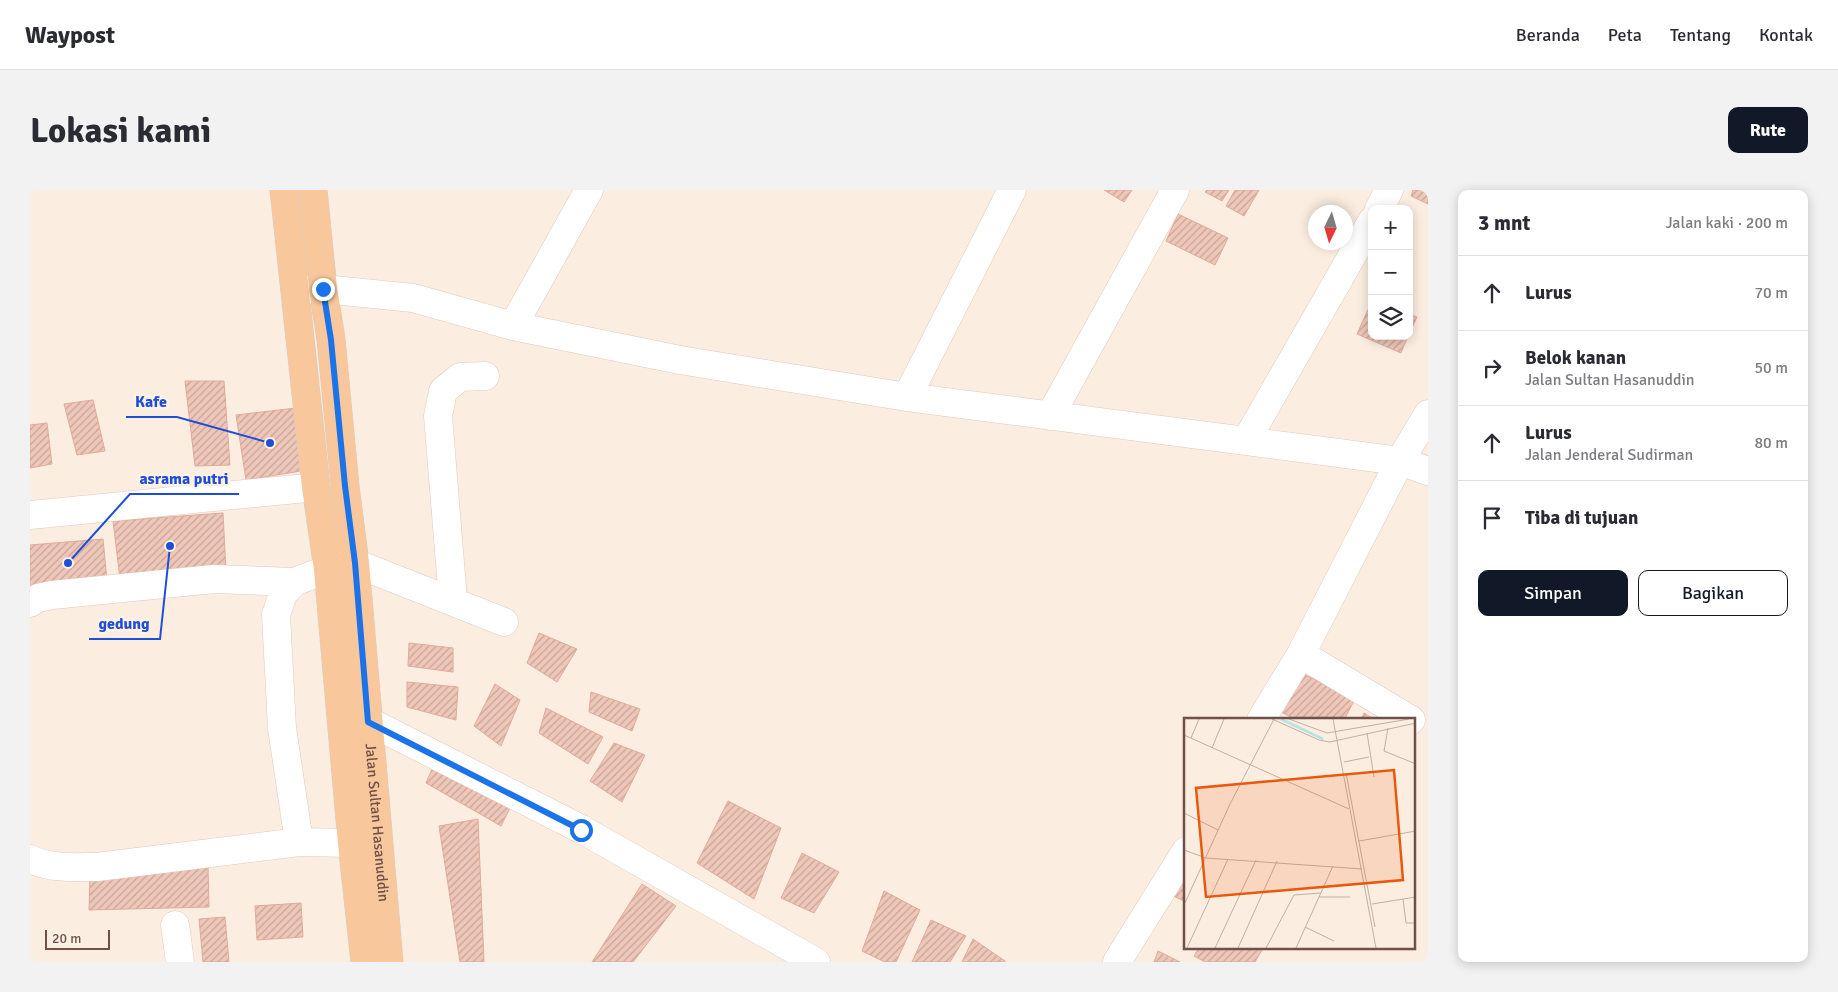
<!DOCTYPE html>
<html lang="id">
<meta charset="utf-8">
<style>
:root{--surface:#fff;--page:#f2f2f3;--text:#2b2b33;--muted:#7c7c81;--line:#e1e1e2;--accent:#111827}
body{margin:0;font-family:Signika,sans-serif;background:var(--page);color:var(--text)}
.controls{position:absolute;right:15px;top:15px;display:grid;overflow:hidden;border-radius:10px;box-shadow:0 2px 12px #0003}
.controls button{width:45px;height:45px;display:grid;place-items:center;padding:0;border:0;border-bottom:1px solid var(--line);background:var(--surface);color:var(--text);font:25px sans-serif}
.compass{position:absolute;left:1278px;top:15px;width:45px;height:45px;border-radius:50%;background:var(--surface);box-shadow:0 2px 12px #0003;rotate:185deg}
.scale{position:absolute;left:15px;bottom:12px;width:65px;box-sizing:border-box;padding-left:5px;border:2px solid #705149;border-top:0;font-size:14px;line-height:18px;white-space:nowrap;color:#705149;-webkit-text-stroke:4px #fef1e6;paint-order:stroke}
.stop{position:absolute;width:15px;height:15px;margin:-11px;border:4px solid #1a73e8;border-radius:50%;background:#fff}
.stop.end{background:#1a73e8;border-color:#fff;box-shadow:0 1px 5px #0008}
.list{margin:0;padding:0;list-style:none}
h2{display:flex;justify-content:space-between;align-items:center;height:65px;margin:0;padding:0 20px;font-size:21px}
h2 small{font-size:16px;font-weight:400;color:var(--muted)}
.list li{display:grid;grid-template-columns:32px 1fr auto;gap:15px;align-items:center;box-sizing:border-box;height:75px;padding:0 20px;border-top:1px solid var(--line)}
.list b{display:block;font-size:19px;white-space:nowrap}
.list p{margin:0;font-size:16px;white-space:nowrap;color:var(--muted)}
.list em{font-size:16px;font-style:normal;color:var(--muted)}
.actions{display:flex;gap:10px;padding:15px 20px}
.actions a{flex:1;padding:11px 0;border:1px solid var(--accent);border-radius:10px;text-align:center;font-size:18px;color:var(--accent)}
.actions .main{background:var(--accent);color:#fff}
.icon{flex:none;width:28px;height:28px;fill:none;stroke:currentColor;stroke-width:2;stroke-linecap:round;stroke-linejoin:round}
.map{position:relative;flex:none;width:1398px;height:772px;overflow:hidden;border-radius:10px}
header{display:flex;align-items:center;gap:30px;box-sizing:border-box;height:70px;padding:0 25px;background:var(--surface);border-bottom:1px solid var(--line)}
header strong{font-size:24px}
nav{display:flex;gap:28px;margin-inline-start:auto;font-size:18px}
.intro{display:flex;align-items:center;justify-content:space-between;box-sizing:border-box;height:120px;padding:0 30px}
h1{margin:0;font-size:35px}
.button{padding:12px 22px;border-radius:10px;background:var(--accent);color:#fff;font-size:18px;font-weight:700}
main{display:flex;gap:30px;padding:0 30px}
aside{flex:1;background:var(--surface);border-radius:10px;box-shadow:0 2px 12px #0003}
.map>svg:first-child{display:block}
.building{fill:url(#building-hatch);stroke:#e1ab9a}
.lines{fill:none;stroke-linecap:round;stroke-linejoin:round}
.minor-casing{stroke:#e0cac0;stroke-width:29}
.major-casing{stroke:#d7cecc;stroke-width:29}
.minor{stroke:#fff;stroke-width:28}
.major{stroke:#f8c79b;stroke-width:28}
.route{stroke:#1a73e8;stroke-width:6}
.labels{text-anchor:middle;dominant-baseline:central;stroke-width:5;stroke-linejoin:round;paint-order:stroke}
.street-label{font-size:15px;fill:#705149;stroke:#fef1e6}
.inset-river{fill:none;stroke:#b6e3e3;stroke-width:2.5}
.inset-road{fill:none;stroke:#c3afa4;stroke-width:1}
.view{fill:#e8590c;fill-opacity:0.15;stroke:#e8590c;stroke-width:2.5}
.inset-edge{fill:none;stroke:#705149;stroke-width:2.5}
.leader{fill:none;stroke:#1d4ed8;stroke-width:2}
.callout-dot{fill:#1d4ed8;stroke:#fef1e6;stroke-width:2}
.callout-label{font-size:16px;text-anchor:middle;font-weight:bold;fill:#1d4ed8;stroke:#fef1e6;stroke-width:5;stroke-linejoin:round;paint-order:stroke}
</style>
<header>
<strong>Waypost</strong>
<nav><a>Beranda</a><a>Peta</a><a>Tentang</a><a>Kontak</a></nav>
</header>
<div class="intro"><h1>Lokasi kami</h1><a class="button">Rute</a></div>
<main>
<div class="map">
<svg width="1398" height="772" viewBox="0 0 1398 772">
<defs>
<pattern id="building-hatch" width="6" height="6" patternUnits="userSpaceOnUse" patternTransform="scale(1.25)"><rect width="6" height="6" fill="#efc7b9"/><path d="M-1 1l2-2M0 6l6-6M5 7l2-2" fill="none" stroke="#c6a498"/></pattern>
</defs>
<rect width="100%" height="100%" fill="#fbede0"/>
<path class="building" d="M1074 0H1102L1094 12Z
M1177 0H1199L1192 11 1175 2Z
M1205 0H1229L1214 26 1196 16Z
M1383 0H1398V14L1381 6Z
M1148 24 1198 48 1185 75 1136 51Z
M1342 111V146H1378L1371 163 1327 144Z
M1379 124 1387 127 1379 144Z
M155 191H194L200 275 165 276Z
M63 210 75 261 47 265 34 214Z
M266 218 271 281 216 290 206 225Z
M17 233 22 274 0 278V235Z
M193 323 196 382 90 389 83 331Z
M73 349 77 391 0 400V355Z
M509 443 547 459 527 492 497 473Z
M379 453 423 458V482L378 476Z
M1269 482 1325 509 1314 530H1267L1247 520Z
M377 492 428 497 426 530 377 517Z
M465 494 490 510 471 556 444 536Z
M561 502 610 519 602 541 559 522Z
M516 518 573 547 558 574 509 543Z
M1334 523 1345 530H1331Z
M584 553 615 565 592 612 560 591Z
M405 572 484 610 471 636 396 593Z
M698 611 751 638 724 709 667 673Z
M448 629 454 772H430L409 636Z
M772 663 809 682 784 723 751 708Z
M178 675 179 717 59 720 60 684Z
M1156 675V712L1137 703Z
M612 694 646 716 603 772H562Z
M854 701 890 720 866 772H855L832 761Z
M271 713 273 747 227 750 225 716Z
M195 727 199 772H173L169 729Z
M901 730 936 746 920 772H882Z
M943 749 975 771V772H932Z
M1169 758H1228L1232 760 1225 772H1175L1164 766Z
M1128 761 1150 772H1124Z"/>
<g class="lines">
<defs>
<path id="minor" d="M1349 19 1359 0
M269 100 293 99 383 108 483 136 650 170 877 207 1370 271 1398 281
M483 136 559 0
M877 207 982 0
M1020 226 1145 0
M1216 251 1342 31
M0 325 286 297
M264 392 253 404 246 425 252 538 269 652
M423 410 408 226 413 201 430 187 455 186
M0 413 8 408 22 405 184 389 264 392 298 379 325 373 474 432
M1271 464 1381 530
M1231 530 1271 464 1370 271 1398 224
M338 531 551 639 786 772
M0 669C21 679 45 677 67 677L269 652 322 653
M145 735 150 772
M1087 772 1156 661"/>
<g id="major">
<path d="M254 0 286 297 298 379 322 653 335 772"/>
<path id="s1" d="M283 0 293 99 301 149 315 296 325 373 359 772"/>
</g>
</defs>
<use href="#minor" class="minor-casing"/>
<use href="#major" class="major-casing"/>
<use href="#minor" class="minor"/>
<use href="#major" class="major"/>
</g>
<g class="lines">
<path class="route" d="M293 99 301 150 315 296 325 373 338 532 551 640"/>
</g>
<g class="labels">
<g class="street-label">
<text stroke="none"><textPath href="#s1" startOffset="636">Jalan Sultan Hasanuddin</textPath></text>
</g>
</g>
<g transform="translate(1154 528)">
<rect width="231" height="231" fill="#fbede0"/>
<path class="inset-river" d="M97 1 139 21"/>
<path class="inset-road" d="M88 1 135 22 146 24 232 5M105 1 143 15 225 1M149 1 192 230M204 10 200 33 232 46M183 15 190 59M0 17 165 91M7 20 15 1M28 30 40 1M160 44 185 39M162 55 191 209M0 95 34 112M175 123 232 113M0 132 22 140 178 151M135 179H166M219 181 222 205H232M188 186 232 179M0 187 46 86 90 1M121 209 150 223M3 230 44 141M31 230 72 142M54 230 93 143M82 230 110 177 137 175M112 230 149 148"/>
<path class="view" d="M210 52 219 162 22 179 12 70Z"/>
<rect width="231" height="231" class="inset-edge"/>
</g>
<path class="leader" d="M240 253L147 227H96M38 373L100 304H209M140 356L130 449H59"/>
<g class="callout-dot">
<circle cx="240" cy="253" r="5"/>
<circle cx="38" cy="373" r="5"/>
<circle cx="140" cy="356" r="5"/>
</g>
<g class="callout-label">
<text x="121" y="217">Kafe</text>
<text x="154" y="294">asrama putri</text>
<text x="94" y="439">gedung</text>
</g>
</svg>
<div class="controls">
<button>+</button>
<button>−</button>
<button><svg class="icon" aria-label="layers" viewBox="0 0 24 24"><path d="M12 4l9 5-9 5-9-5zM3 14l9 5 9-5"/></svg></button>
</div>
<svg class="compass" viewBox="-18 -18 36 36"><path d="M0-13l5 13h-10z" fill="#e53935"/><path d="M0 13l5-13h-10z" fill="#7c7c81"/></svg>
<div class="scale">20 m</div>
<div class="stop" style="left:551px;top:640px"></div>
<div class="stop end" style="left:293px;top:99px"></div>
</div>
<aside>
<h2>3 mnt<small>Jalan kaki · 200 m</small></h2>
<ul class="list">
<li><svg class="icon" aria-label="ahead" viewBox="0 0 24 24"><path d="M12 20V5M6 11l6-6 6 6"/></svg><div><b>Lurus</b></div><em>70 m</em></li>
<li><svg class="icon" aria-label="right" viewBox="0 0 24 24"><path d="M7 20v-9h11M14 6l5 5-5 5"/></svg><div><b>Belok kanan</b><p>Jalan Sultan Hasanuddin</p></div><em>50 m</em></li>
<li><svg class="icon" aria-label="ahead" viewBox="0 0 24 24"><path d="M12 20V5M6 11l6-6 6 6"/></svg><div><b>Lurus</b><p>Jalan Jenderal Sudirman</p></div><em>80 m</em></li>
<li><svg class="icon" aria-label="arrive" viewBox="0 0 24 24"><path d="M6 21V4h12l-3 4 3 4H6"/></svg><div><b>Tiba di tujuan</b></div></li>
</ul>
<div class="actions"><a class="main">Simpan</a><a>Bagikan</a></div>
</aside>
</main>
